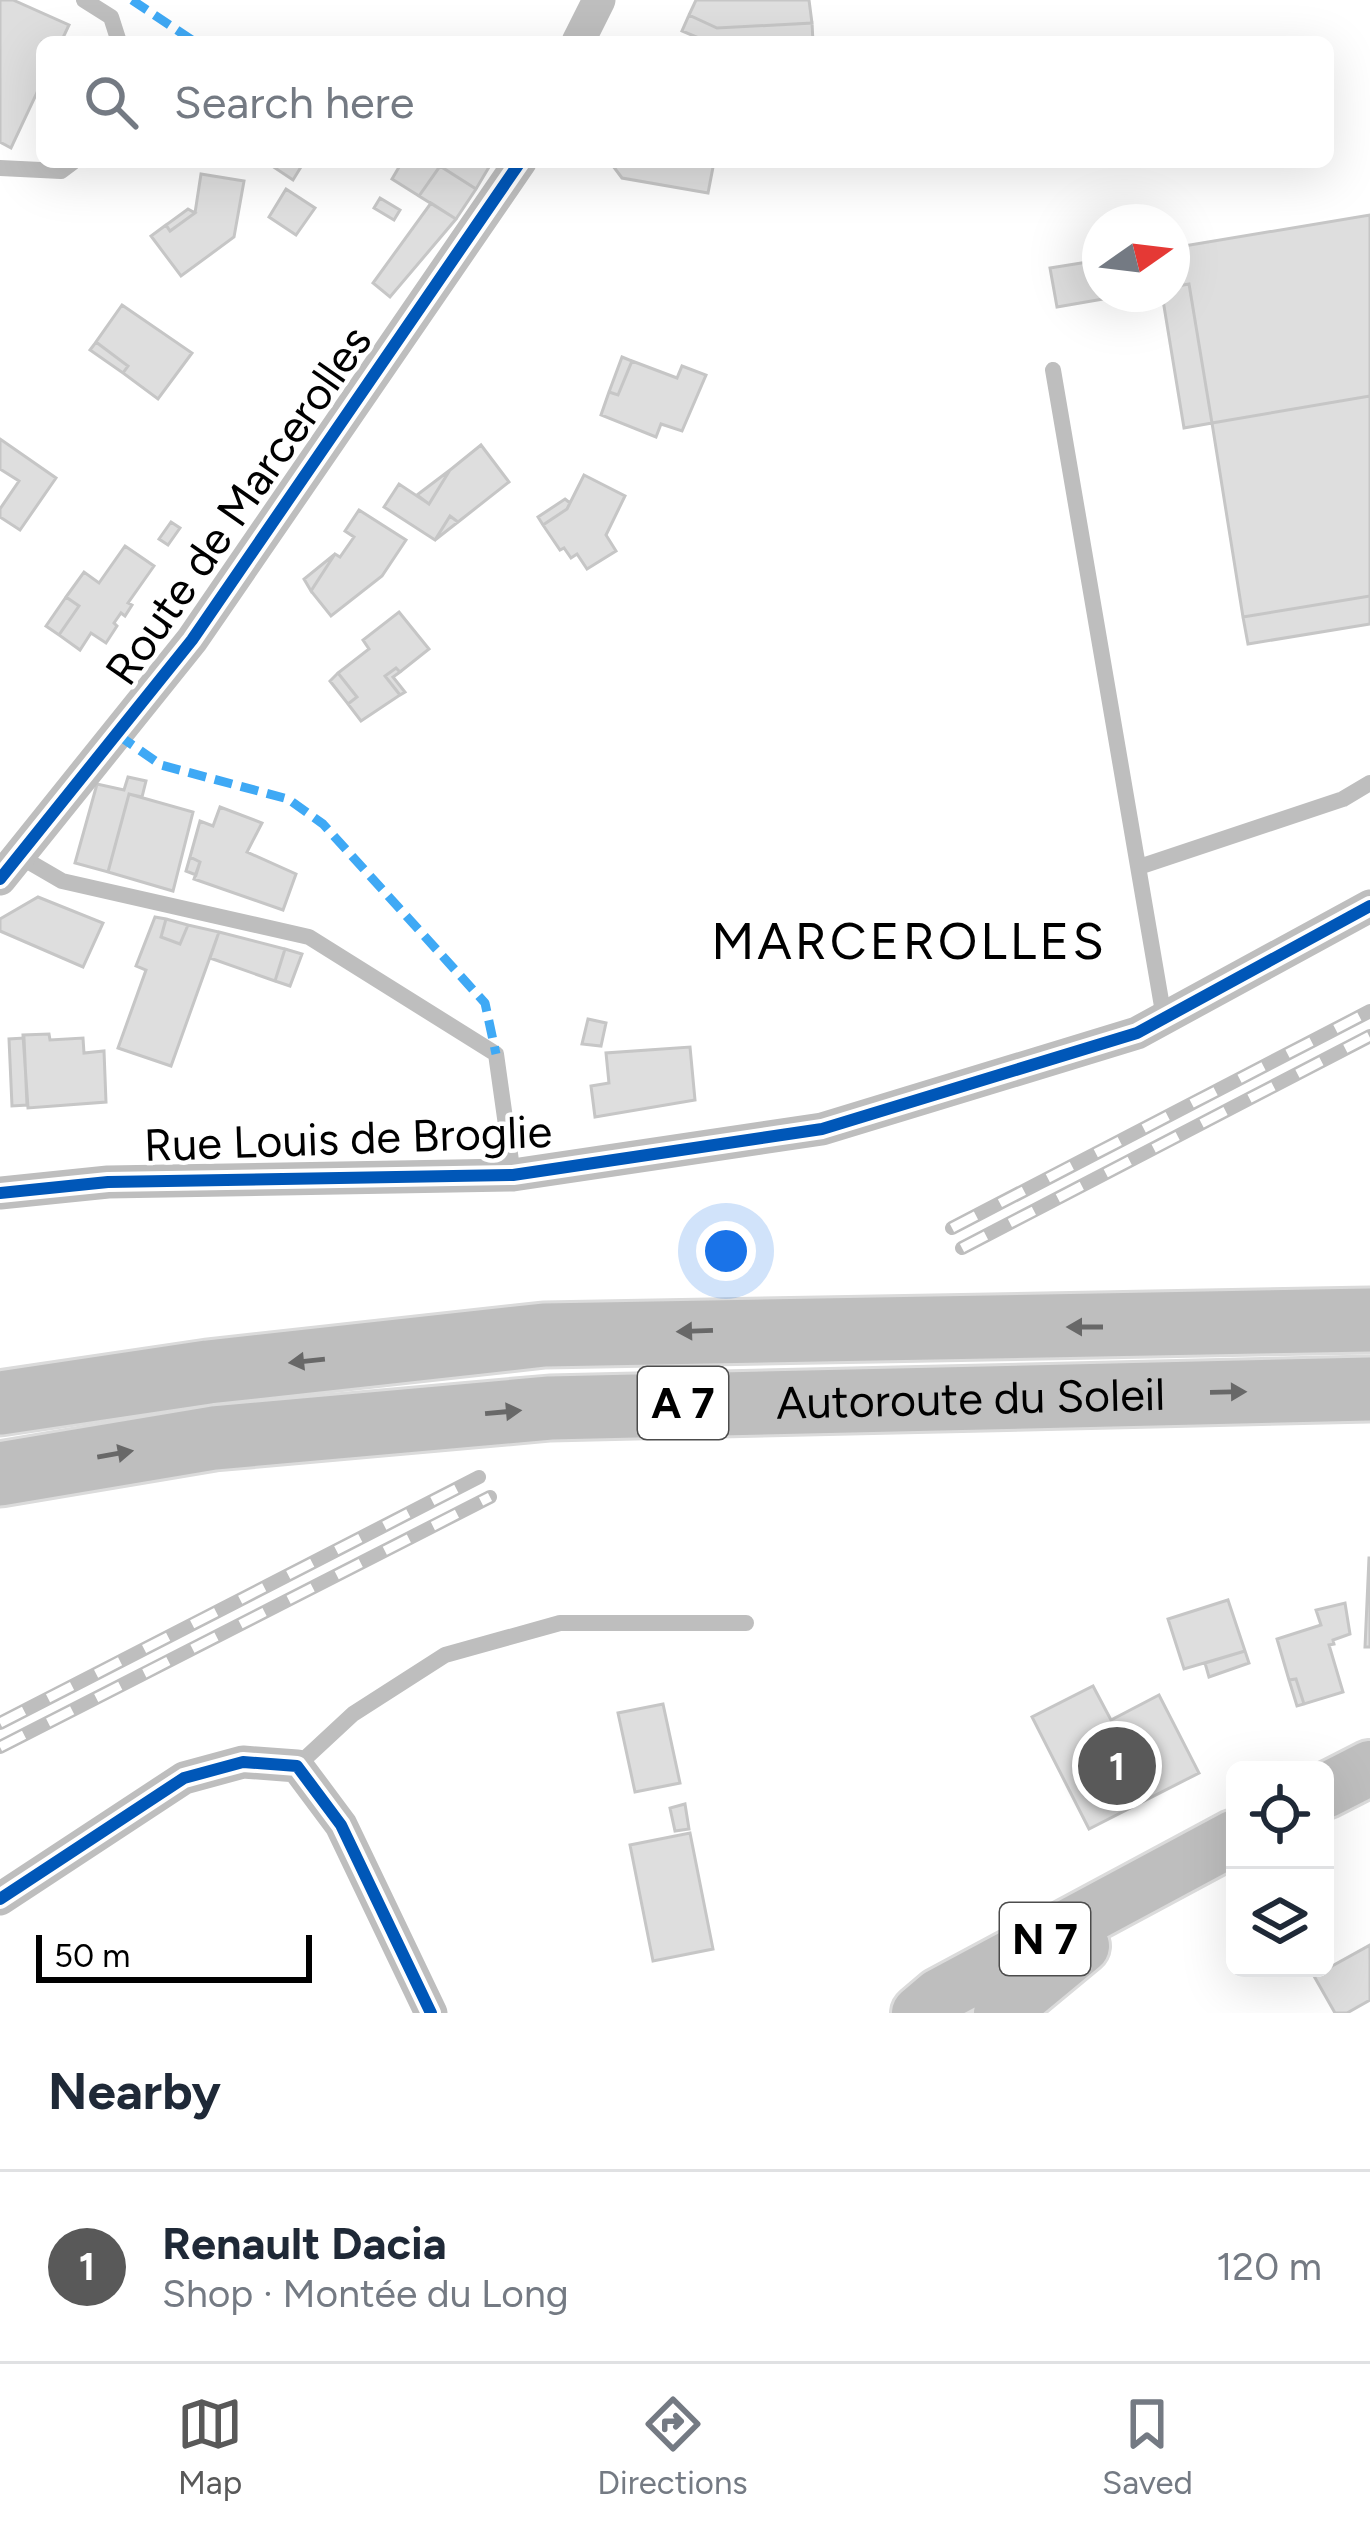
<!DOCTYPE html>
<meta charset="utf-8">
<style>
:root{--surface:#fff;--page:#f6f6f7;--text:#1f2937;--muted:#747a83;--line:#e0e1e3;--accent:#595959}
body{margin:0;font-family:Figtree,sans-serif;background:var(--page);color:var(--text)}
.controls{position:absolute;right:36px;bottom:36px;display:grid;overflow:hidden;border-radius:18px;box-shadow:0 12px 48px #0002}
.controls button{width:108px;height:108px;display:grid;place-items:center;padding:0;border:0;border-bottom:3px solid var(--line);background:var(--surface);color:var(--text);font:60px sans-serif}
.compass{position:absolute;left:1082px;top:204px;width:108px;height:108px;border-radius:50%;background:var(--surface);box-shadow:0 12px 48px #0002;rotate:76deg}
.scale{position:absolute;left:36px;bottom:30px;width:276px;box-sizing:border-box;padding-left:12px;border:6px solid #000;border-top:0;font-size:33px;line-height:42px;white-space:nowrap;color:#000;-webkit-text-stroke:9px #fff;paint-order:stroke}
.you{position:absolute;left:726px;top:1251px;width:42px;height:42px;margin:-30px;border:9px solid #fff;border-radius:50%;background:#1a73e8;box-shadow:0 0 0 18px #1a73e833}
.badge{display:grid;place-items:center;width:78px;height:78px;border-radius:50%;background:var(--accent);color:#fff;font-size:39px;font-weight:700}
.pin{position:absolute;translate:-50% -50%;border:6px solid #fff;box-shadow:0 3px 12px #0006}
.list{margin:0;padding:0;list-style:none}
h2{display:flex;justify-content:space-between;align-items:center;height:156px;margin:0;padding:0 48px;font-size:51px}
h2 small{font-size:39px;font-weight:400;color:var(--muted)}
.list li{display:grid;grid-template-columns:78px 1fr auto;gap:36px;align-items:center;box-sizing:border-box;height:192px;padding:0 48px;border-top:3px solid var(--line)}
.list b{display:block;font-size:45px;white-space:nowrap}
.list p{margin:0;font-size:39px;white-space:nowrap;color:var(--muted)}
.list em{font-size:39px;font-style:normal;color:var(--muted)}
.icon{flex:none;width:66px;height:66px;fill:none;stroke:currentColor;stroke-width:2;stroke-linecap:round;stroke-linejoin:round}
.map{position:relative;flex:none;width:1370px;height:2013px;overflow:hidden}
.search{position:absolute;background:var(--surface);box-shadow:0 12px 48px #0002;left:36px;right:36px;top:36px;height:132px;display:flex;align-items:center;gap:30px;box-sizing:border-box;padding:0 42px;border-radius:18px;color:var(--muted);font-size:45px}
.sheet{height:348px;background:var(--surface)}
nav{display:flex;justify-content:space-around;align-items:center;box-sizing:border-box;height:168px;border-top:3px solid var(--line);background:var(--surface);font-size:33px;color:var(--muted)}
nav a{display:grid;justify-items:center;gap:6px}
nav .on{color:var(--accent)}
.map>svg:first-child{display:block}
.building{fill:#dedede;stroke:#c6c6c6;stroke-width:3}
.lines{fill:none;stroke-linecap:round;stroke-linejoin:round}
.primary-casing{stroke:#dbdbdb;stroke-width:60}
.highway-casing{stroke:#dbdbdb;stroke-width:69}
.lane{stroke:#bebebe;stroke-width:16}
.street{stroke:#bebebe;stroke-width:33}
.primary{stroke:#bebebe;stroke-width:54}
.highway{stroke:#bebebe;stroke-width:63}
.rail-casing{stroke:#bebebe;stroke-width:14}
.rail{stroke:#fff;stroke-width:9;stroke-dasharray:27;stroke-linecap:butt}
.quiet{stroke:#3fa9f5;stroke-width:9;stroke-dasharray:18 9;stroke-linecap:butt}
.cycleway-casing{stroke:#fff;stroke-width:20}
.cycleway{stroke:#0057b8;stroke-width:12}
.oneway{fill:#686868}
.labels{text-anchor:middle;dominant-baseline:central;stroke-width:9;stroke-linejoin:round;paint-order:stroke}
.shield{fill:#fff;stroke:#4c4c4c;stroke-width:3}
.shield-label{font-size:42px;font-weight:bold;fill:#000}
.street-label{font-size:45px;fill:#000;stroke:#fff}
.quarter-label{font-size:51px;letter-spacing:3px;fill:#000;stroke:#fff}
</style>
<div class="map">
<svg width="1370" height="2013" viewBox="0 0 1370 2013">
<rect width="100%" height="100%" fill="#fff"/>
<path class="building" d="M0 0H13L69 25 61 42H42V82L11 148 0 142Z
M696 0H809L812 23 717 28 689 15Z
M689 15 717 28 812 23 813 42H708L682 31Z
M275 162H304L293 180 272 166Z
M402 162H443L419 196 392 179Z
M443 162H492L476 189 440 166Z
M610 162H714L708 193 622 178Z
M440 166 476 189 456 219 419 196Z
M201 174 244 181 234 237 181 276 151 236 166 225 170 231 195 213Z
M286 189 315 208 296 235 269 217Z
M380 198 400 210 394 220 374 208Z
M431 203 456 219 390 297 373 283Z
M188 209 195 213 170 231 166 225Z
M1370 215V396L1212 423 1189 284 1172 287V248Z
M1100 260V294H1132L1057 307 1050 268Z
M1189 284 1212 423 1184 428 1162 294H1172V287Z
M122 305 192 353 158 399 123 373 128 366 96 342Z
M96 342 128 366 123 373 90 350Z
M622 357 632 361 618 395 609 392Z
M632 361 677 378 682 366 706 375 682 431 661 424 656 437 601 415 609 392 618 395Z
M1370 396V596L1243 617 1212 423Z
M0 439 56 478 20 530 0 517V509L19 481 0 469Z
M481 445 509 482 458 522 450 516 435 540 384 507 399 484 429 504 450 470Z
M450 470 429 504 417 495Z
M584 475 625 496 606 535 616 551 587 569 577 554 571 558 564 548 560 550 543 525 567 509Z
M565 499 570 503 567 509 543 525 538 517Z
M359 510 406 540 382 576 331 616 311 591 335 554 340 557 354 537 345 531Z
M450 516 458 522 435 540Z
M171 522 180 528 168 545 159 539Z
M125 546 154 566 128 603 132 605 125 616 121 613 114 623 117 626 106 643 91 633 80 650 59 635 79 606 66 597 84 572 99 583Z
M335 554 311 591 304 579Z
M1370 596V624L1248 644 1243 617Z
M66 597 79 606 59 635 46 626Z
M399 612 429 649 400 672 396 668 385 676 400 695 361 721 348 704 357 697 338 673 369 649 363 640Z
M396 668 400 672 393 677 405 692 400 695 385 676Z
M338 673 357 697 348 704 330 681Z
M128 777 146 781 142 797 129 794 108 872 75 863 97 784 124 790Z
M129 794 193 812 173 891 108 872Z
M220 807 262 823 247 852 296 874 283 910 194 879 200 862 190 857 200 821 213 826Z
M190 857 200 862 196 875 186 871Z
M38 897 103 923 83 967 0 931V919Z
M155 917 166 919 161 937 180 944 188 925 219 932 171 1066 118 1048 146 970 136 966Z
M166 919 188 925 180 944 161 937Z
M219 932 285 949 275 981 210 958Z
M285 949 302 954 290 986 275 981Z
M588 1019 606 1023 601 1046 582 1044Z
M49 1034 50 1040 83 1038 84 1053 104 1051 106 1102 28 1108 23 1035Z
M24 1038 27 1105 12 1106 9 1039Z
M690 1047 695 1100 595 1117 591 1086 609 1083 606 1053Z
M1369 1558H1370V1647H1365Z
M1228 1600 1245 1651 1184 1669 1168 1619Z
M1345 1603 1350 1634 1333 1640 1334 1644 1329 1645 1343 1692 1304 1704 1296 1679 1289 1680 1277 1639 1321 1625 1316 1610Z
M1245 1651 1249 1663 1209 1677 1205 1663Z
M1296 1679 1304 1704 1297 1706 1289 1680Z
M1093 1686 1111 1720 1159 1695 1199 1773 1089 1829 1032 1717Z
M663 1704 680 1783 635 1792 618 1713Z
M685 1804 689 1829 675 1831 670 1808Z
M690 1833 713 1949 653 1961 630 1845Z
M1370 1945V2000L1347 2013H1335L1314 1976Z"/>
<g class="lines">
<defs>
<path id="primary" d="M1325 1791 1370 1768
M919 2013 939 1996 1235 1837
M1001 2013 1082 1946"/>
<g id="highway">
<path d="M0 1403 208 1372 544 1335 1370 1320"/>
<path id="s1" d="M0 1474 214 1438 550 1408 1370 1389"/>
</g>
</defs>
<use href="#primary" class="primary-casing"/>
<use href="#highway" class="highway-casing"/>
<path class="lane" d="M84 0 111 17 119 42
M0 168 61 171 73 162
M1053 370 1164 1018
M19 856 62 881 309 937 496 1054 513 1175
M1139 867 1343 799 1370 783
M297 1766 353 1714 445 1655 560 1623H746"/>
<path class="street" d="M578 42 599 0
M0 879 192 640 520 162
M0 1193 108 1182 513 1175 822 1129 1137 1033 1370 906
M0 1899 184 1778 243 1762 297 1766 341 1825 431 2013"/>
<use href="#primary" class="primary"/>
<use href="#highway" class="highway"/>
<defs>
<path id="rail" d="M952 1228 1370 1011
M962 1248 1370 1036
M0 1723 479 1477
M0 1747 490 1497"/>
</defs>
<use href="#rail" class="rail-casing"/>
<use href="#rail" class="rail"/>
<path class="quiet" d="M132 0 195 42
M118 735 161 765 288 799 323 824 485 1003 496 1054"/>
<defs>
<path id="cycleway" d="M0 879 192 640 520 162
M0 1193 108 1182 513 1175 822 1129 1137 1033 1370 906
M0 1899 184 1778 243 1762 297 1766 341 1825 431 2013"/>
</defs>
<use href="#cycleway" class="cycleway-casing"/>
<use href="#cycleway" class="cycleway"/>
</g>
<defs><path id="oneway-solid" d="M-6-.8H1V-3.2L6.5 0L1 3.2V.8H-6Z" transform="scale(3)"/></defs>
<g class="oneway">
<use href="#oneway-solid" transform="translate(1085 1327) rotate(180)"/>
<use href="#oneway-solid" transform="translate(695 1331) rotate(178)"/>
<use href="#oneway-solid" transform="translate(307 1361) rotate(174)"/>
<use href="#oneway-solid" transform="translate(1228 1392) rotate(-1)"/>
<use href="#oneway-solid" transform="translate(503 1412) rotate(-5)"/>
<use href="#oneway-solid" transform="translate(115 1454) rotate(-10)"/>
</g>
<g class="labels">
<g class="shield">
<rect x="638" y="1367" width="90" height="72" rx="9"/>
<rect x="1000" y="1903" width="90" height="72" rx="9"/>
</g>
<g class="shield-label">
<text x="683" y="1403">A 7</text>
<text x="1045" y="1939">N 7</text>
</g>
<g class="street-label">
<text transform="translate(238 505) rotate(-55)">Route de Marcerolles</text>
<text transform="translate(348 1138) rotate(-2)">Rue Louis de Broglie</text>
<text stroke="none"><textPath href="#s1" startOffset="975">Autoroute du Soleil</textPath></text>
</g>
<g class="quarter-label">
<text x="909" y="941">MARCEROLLES</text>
</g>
</g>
</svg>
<div class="controls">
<button><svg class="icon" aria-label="locate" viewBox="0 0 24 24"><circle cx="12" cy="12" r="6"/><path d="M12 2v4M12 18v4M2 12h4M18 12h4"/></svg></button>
<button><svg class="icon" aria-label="layers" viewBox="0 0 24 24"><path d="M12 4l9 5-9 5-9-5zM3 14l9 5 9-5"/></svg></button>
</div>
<svg class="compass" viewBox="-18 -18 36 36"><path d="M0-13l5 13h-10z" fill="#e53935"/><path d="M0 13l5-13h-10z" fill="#747a83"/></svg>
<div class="scale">50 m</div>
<div class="you"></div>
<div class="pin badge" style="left:1117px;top:1766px">1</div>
<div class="search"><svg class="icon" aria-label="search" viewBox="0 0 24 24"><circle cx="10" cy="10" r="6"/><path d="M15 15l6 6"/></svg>Search here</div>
</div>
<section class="sheet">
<h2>Nearby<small></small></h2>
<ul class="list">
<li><span class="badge">1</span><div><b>Renault Dacia</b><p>Shop · Montée du Long</p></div><em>120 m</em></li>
</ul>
</section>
<nav>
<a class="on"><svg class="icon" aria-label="map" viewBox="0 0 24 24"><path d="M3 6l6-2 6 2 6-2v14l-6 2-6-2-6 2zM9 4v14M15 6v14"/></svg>Map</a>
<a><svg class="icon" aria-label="directions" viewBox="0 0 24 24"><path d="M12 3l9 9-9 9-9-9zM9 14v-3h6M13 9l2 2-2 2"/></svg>Directions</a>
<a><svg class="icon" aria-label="saved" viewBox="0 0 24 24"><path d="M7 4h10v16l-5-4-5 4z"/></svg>Saved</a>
</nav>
